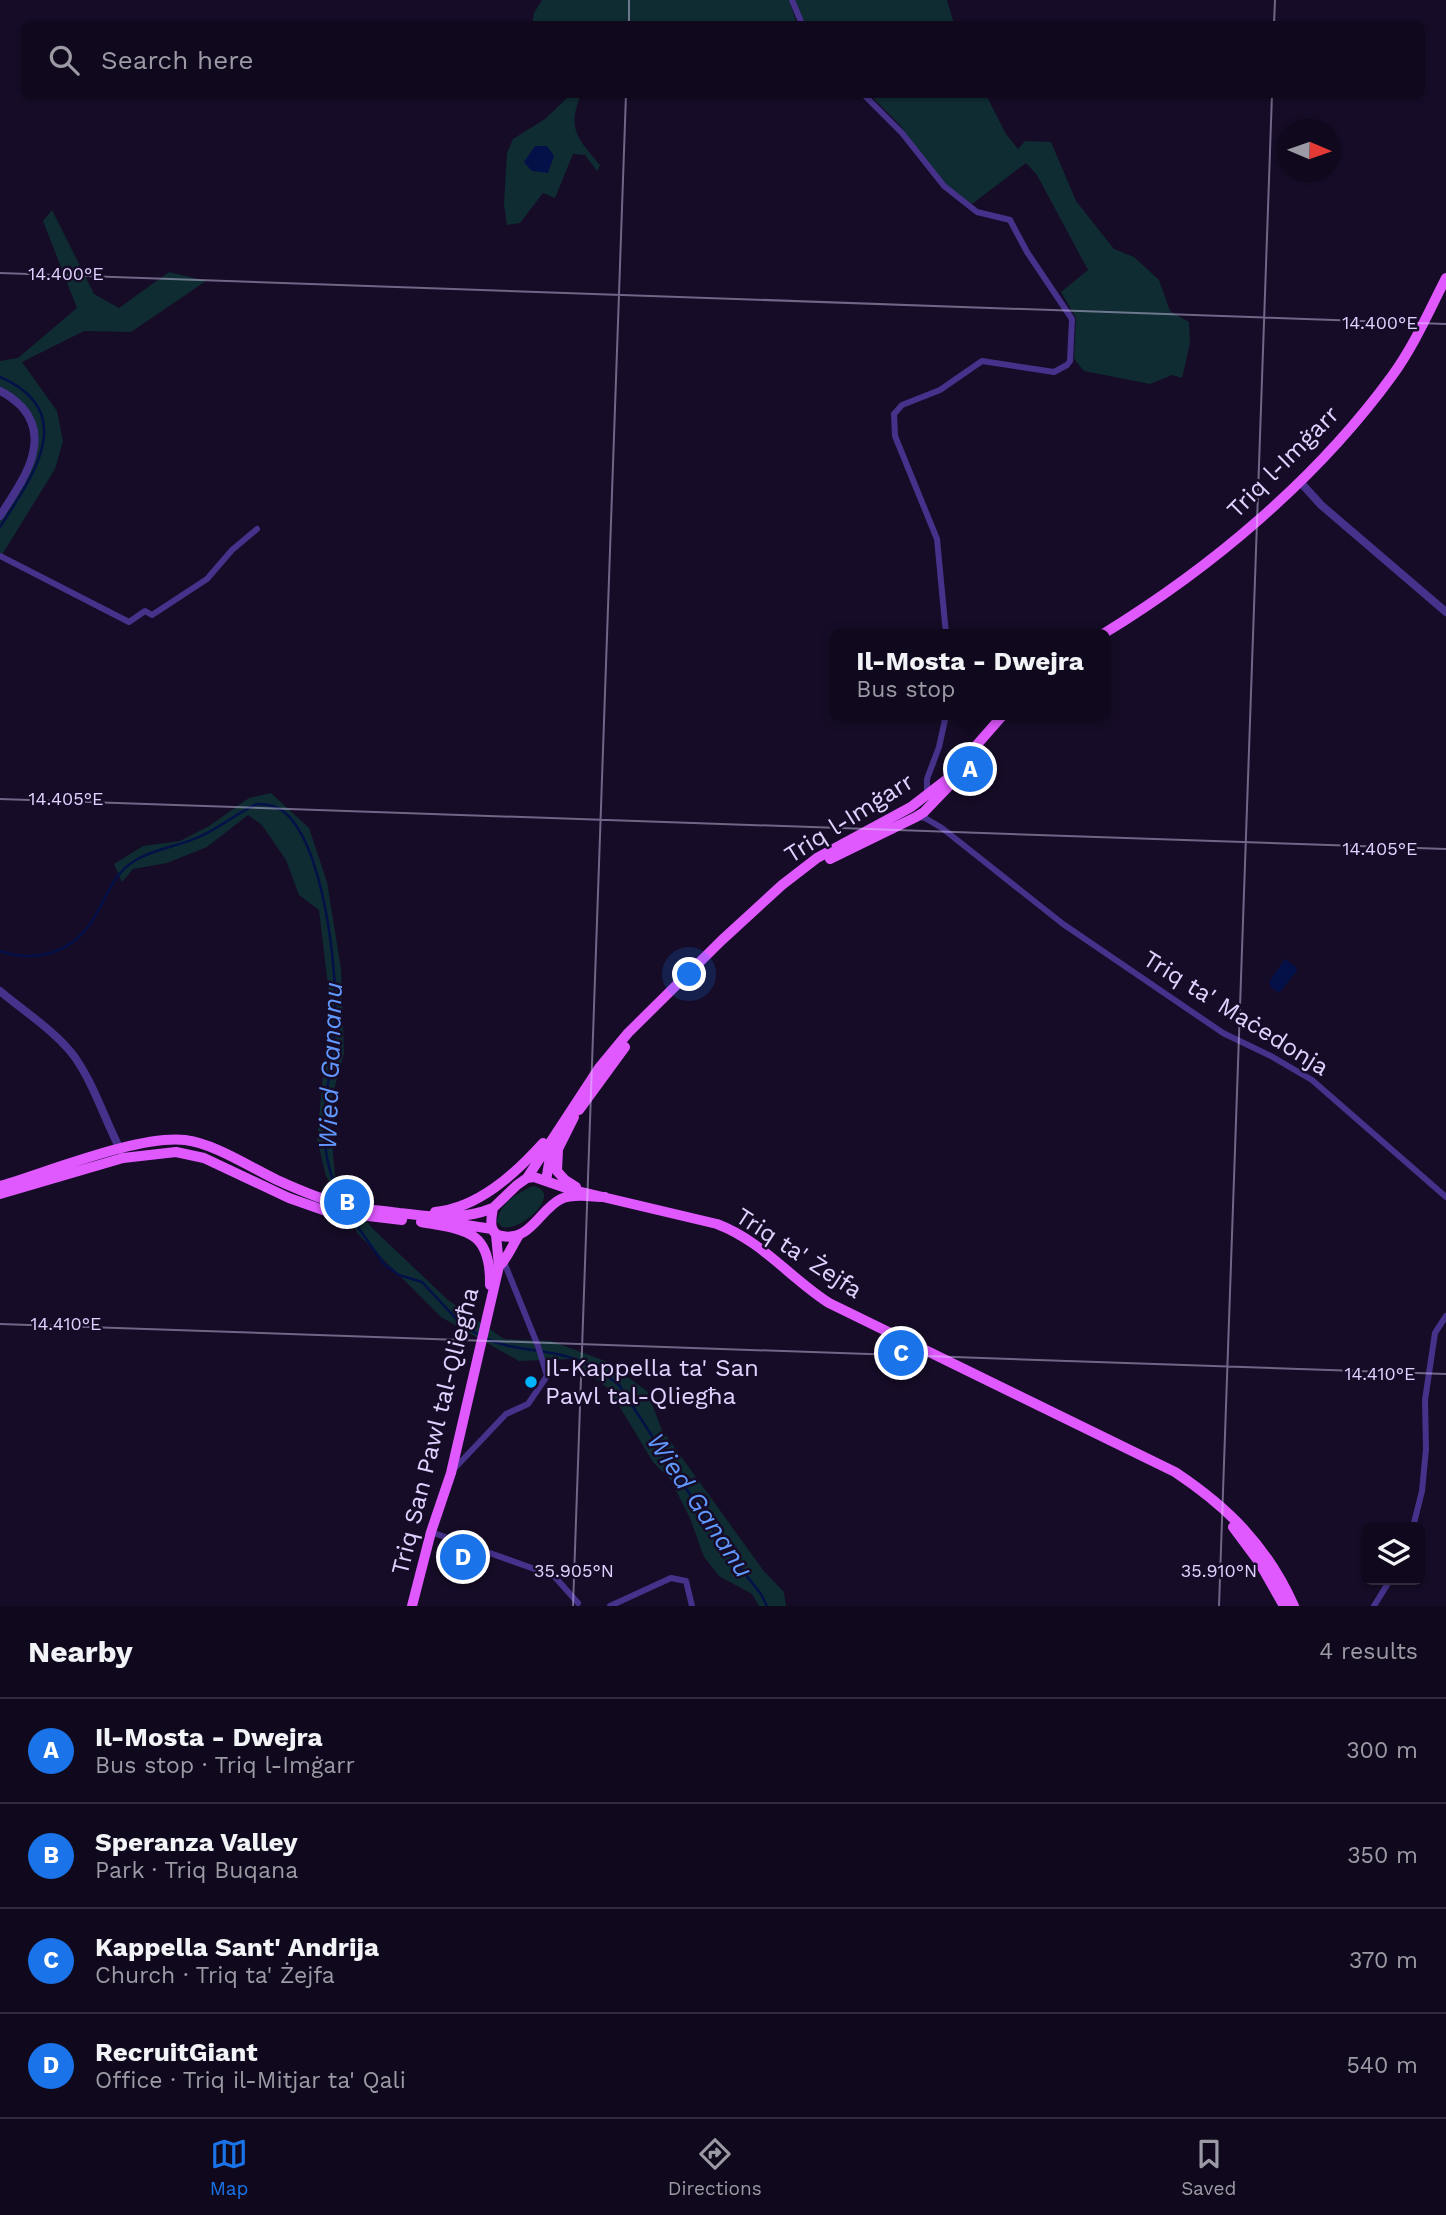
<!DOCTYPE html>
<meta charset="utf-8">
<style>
:root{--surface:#10091d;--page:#1e172a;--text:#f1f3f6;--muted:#9c9aa4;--line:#302a3b;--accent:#1a73e8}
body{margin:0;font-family:"Work Sans",sans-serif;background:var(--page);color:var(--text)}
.controls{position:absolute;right:21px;bottom:21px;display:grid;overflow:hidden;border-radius:10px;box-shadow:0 2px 5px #0004}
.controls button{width:63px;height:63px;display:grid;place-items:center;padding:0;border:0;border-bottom:2px solid var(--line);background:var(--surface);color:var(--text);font:35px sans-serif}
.compass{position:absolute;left:1278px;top:119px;width:63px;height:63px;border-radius:50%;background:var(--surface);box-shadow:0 2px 5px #0004;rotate:92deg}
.you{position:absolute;left:690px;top:975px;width:24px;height:24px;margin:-18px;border:5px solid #fff;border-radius:50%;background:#1a73e8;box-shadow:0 0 0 10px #1a73e833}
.badge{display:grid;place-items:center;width:46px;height:46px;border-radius:50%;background:var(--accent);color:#fff;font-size:23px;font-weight:700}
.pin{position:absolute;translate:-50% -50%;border:4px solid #fff;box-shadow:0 2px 7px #0006}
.popup{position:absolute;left:830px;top:629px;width:280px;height:91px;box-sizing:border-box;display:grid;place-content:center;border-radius:10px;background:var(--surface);filter:drop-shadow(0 2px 5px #0005);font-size:23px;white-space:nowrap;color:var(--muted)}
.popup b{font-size:26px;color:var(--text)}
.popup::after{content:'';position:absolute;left:50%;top:100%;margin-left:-14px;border:14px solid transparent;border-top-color:var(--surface)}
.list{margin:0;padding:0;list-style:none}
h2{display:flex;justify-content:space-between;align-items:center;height:91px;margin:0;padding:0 28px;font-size:30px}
h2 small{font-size:23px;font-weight:400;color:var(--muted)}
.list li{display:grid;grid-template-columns:46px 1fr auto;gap:21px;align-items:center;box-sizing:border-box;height:105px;padding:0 28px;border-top:2px solid var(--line)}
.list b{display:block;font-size:26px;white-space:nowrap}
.list p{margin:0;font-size:23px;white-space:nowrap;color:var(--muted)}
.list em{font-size:23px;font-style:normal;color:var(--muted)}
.icon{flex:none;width:38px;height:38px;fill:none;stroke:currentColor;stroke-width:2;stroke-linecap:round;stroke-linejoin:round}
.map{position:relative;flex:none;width:1446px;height:1606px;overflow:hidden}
.search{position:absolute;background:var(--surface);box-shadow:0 2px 5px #0004;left:21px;right:21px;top:21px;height:77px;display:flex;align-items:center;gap:18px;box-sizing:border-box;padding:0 24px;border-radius:10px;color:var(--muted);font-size:26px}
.sheet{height:511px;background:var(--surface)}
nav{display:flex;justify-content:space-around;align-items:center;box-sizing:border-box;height:98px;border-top:2px solid var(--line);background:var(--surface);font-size:19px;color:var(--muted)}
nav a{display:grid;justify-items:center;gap:4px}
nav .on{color:var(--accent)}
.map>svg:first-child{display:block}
.green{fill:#0f2c32}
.water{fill:#041048}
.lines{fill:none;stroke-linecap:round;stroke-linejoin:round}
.stream{stroke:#041048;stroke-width:2.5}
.minor{stroke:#46328b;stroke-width:6}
.tertiary{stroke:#46328b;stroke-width:8}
.primary{stroke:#e059ff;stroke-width:10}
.ticks{fill:none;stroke:#e0d2ff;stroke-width:2;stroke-opacity:0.45}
.poi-dot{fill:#00b4fd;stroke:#160c27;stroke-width:2.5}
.labels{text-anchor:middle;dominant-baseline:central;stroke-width:5;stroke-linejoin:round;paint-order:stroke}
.street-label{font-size:24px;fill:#e0d2ff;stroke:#160c27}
.poi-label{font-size:24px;fill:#e0d2ff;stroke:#160c27;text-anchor:start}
.water-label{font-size:26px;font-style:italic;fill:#6098ff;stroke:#160c27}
.ticks-label{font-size:18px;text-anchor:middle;fill:#e0d2ff;stroke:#160c27;stroke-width:5;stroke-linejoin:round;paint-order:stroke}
</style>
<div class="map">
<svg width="1446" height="1606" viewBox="0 0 1446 1606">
<rect width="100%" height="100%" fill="#160c27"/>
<path class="green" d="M542 0H789L797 24H532L534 13Z
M795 0H947L954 24H805Z
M570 95 580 97C567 130 579 140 600 165L597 171 585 155 573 154 555 198 543 193 520 223 507 225 504 204 507 153 513 139 545 119Z
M870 95H986L1006 134 1018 149 1025 141 1051 142 1076 201 1114 249 1134 257 1159 280 1170 311 1189 322 1190 343 1182 378 1172 375 1150 384 1084 371 1074 359 1076 318 1061 292 1088 270 1037 175 1026 163 972 204 942 184 899 124Z
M52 210 94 294 119 308 169 272 206 281 131 332 84 331 22 362 57 411 63 441 55 469 0 558C0 546 0 532 0 520 1 513 8 504 12 497 35 455 57 414 0 390V361L18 358 77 308 43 221Z
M271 793 309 828 327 882 341 969 344 1053 329 1108 335 1176 372 1228 448 1300 504 1339 551 1341 605 1361 647 1391 662 1430 763 1570 784 1592 786 1606H759L752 1594 719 1576 704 1557 690 1518 670 1479 653 1462 609 1389 571 1359 519 1361 441 1317 358 1234 326 1176 317 1139 330 1003 319 910 299 895 286 860 262 825 248 815 207 847 167 863 133 869 122 882 114 864 143 846 180 841 209 826 249 798Z
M533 1186C564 1192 522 1232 502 1227L497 1222C499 1204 517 1193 533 1186Z"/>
<path class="water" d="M535 146H547L554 156 548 173 532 171 524 162Z
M1285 959 1296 967 1297 971 1279 993 1271 987 1269 982Z"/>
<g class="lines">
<path class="stream" d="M0 377C81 412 32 477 0 527
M0 951C33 963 69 954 90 924 105 903 111 874 136 860 156 848 181 846 201 836 221 827 237 813 257 804 266 804 275 805 283 811 324 843 338 972 335 1023 334 1059 324 1093 324 1129 325 1156 330 1177 342 1201
M352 1219 384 1264 399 1275 422 1282 462 1325 481 1336
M487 1339C511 1349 526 1348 551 1353 577 1357 599 1368 619 1385L726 1550 761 1594 767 1606"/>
<path class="minor" d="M792 0 802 24
M863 94 902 133 944 186 977 212 1010 220 1027 252 1072 319 1070 361 1067 365 1054 372 982 361 940 390 902 405 894 414 895 436 937 539 946 634
M0 556 129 622 145 611 152 615 207 579 232 550 257 529
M927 794V779L939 747 946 715
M918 817 925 818 942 828 1063 924 1223 1033 1271 1056 1312 1080 1446 1197
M453 1470 506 1414 528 1404 547 1376 538 1346 504 1262
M1413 1527 1422 1491 1426 1449 1425 1400 1435 1333 1446 1316
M431 1532 554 1576 578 1603
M610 1606 671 1578 686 1581 692 1606
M1374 1606 1390 1580"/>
<path class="tertiary" d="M0 391C9 395 15 400 22 407 53 442 20 484 0 516
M1303 485 1321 505 1446 612
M0 991C25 1012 55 1031 74 1056 94 1084 104 1118 120 1149"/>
<path class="primary" d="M1103 634C1211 568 1317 479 1392 376 1414 346 1429 311 1446 278
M830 859 916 817 924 812 949 786
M579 1110 625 1047
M574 1117 558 1149 557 1171 565 1180 576 1187
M527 1178 599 1068 628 1033 722 940 782 885 817 858 911 807 946 780 1003 715
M546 1181 550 1157 556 1143
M0 1186C48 1172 138 1135 185 1140 213 1143 250 1167 277 1180 299 1190 323 1200 346 1206 363 1210 382 1210 399 1213 432 1217 461 1221 493 1208
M0 1194 123 1158 176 1152 204 1158 289 1198 326 1211 402 1220
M605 1197C592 1197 573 1193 561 1199 540 1209 530 1242 502 1236 488 1234 491 1219 493 1208L517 1185 527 1178 534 1177 569 1189 717 1224C762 1241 790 1278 829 1303L1175 1472C1229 1508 1267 1546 1294 1606
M435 1212C478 1208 515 1174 543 1143
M421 1222C466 1230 491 1230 490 1285
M453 1223 492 1229
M499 1266C506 1261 513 1244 519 1235
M1233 1527 1259 1562 1284 1606
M412 1606 431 1532 451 1473 499 1266 496 1235"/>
</g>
<path class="ticks" d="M629 24V0M1274 24 1275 0M0 273 1446 324M0 799 1446 849M0 1324 1446 1374M573 1606 626 94M1219 1606 1272 94"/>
<circle class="poi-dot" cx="531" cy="1382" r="7"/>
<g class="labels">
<g class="street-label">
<text transform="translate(1283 462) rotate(-45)">Triq l-Imġarr</text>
<text transform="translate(849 818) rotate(-32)">Triq l-Imġarr</text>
<text transform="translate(1236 1013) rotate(32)">Triq ta' Maċedonja</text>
<text transform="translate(799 1253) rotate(33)">Triq ta' Żejfa</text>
<text transform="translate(435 1431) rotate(-76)">Triq San Pawl tal-Qliegħa</text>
</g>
<g class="poi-label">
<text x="545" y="1368">Il-Kappella ta' San<tspan x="545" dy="28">Pawl tal-Qliegħa</tspan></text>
</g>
<g class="water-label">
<text transform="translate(330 1066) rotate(-88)">Wied Gananu</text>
<text transform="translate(700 1505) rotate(56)">Wied Gananu</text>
</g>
</g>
<g class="ticks-label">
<text x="66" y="280">14.400°E</text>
<text x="1380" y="329">14.400°E</text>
<text x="66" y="805">14.405°E</text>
<text x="1380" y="855">14.405°E</text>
<text x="66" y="1330">14.410°E</text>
<text x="1380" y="1380">14.410°E</text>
<text x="574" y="1577">35.905°N</text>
<text x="1219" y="1577">35.910°N</text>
</g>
</svg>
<div class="controls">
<button><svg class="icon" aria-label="layers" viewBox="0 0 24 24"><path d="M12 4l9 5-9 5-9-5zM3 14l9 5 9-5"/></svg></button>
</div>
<svg class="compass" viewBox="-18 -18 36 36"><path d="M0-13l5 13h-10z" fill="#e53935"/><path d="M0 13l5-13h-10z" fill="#9c9aa4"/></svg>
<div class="you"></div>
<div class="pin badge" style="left:970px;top:769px">A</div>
<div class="popup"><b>Il-Mosta - Dwejra</b>Bus stop</div>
<div class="pin badge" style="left:347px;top:1202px">B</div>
<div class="pin badge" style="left:901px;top:1353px">C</div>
<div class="pin badge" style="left:463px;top:1557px">D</div>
<div class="search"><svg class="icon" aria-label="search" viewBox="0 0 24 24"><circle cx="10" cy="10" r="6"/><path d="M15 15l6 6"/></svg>Search here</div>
</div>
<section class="sheet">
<h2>Nearby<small>4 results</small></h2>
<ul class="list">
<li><span class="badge">A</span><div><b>Il-Mosta - Dwejra</b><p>Bus stop · Triq l-Imġarr</p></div><em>300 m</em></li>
<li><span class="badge">B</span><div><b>Speranza Valley</b><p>Park · Triq Buqana</p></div><em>350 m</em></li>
<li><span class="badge">C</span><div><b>Kappella Sant' Andrija</b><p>Church · Triq ta' Żejfa</p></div><em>370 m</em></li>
<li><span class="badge">D</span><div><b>RecruitGiant</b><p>Office · Triq il-Mitjar ta' Qali</p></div><em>540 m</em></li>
</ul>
</section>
<nav>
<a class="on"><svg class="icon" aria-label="map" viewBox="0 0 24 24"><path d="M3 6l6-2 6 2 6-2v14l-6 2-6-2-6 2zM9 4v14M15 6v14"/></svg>Map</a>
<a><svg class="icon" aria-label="directions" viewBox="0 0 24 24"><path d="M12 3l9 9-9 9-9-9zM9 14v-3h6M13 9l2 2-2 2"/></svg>Directions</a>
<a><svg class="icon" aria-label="saved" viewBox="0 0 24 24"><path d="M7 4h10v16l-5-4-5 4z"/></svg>Saved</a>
</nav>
